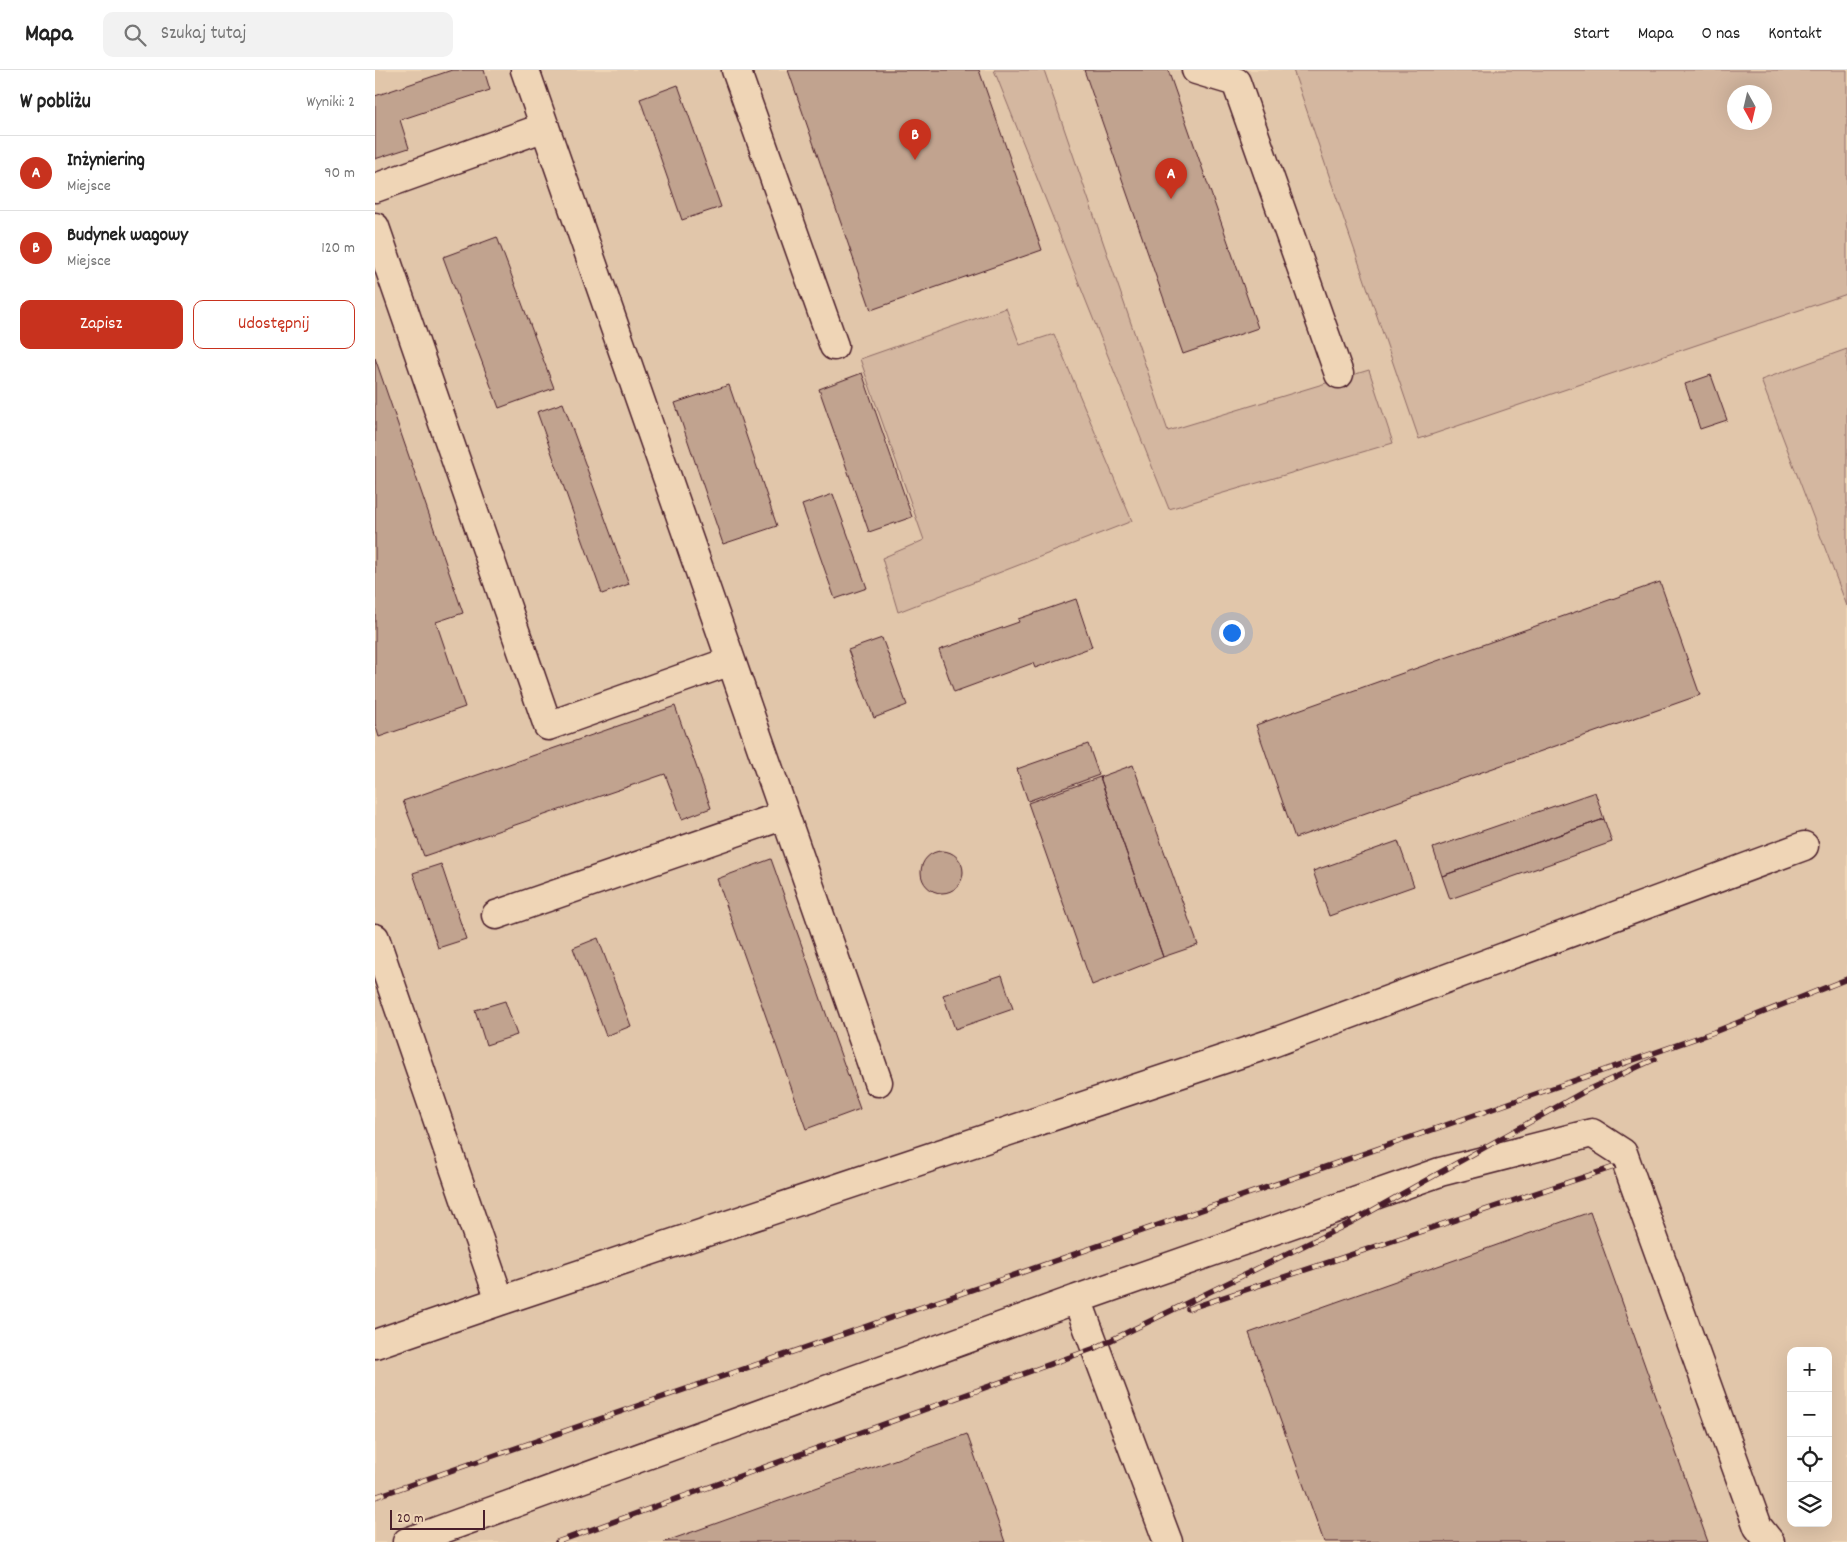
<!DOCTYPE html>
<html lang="pl">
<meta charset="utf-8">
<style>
:root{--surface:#fff;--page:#f2f2f2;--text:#222;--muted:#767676;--line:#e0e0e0;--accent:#c8321e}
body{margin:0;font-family:Dekko,sans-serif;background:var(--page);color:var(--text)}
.controls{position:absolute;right:15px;bottom:15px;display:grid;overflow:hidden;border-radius:10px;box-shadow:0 5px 20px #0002}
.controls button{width:45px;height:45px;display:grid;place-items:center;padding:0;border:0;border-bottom:1px solid var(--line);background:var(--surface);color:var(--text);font:25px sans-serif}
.compass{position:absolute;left:1352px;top:15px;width:45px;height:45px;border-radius:50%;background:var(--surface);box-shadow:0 5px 20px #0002;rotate:172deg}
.scale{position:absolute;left:15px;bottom:12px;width:95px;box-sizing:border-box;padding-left:5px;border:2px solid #4a1f2b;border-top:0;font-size:14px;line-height:18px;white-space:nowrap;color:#4a1f2b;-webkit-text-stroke:4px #efd5b6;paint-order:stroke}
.you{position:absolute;left:856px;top:562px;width:18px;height:18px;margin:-12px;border:4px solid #fff;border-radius:50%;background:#1a73e8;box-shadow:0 0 0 8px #1a73e833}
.badge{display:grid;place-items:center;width:32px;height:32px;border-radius:50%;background:var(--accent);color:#fff;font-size:16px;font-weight:700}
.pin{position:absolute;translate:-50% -41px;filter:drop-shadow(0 1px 2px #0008)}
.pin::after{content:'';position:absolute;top:26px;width:18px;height:15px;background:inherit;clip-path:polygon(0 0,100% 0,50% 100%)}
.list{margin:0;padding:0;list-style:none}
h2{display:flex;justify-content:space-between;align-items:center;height:65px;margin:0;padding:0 20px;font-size:21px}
h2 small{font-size:16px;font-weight:400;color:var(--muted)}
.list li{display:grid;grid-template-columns:32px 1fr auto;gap:15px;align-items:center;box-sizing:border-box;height:75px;padding:0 20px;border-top:1px solid var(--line)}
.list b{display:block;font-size:19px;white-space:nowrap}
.list p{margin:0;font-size:16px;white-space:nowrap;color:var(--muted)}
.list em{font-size:16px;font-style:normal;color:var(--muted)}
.actions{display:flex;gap:10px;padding:15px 20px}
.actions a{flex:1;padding:11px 0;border:1px solid var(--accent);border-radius:10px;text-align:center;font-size:18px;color:var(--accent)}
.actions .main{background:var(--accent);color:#fff}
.icon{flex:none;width:28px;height:28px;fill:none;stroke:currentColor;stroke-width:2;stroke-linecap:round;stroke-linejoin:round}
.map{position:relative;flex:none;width:1472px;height:1472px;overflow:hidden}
header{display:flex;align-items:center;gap:30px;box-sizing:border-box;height:70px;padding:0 25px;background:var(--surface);border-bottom:1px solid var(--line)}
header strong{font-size:24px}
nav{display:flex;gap:28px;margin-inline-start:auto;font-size:18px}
.search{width:350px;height:45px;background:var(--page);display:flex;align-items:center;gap:12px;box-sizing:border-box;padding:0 18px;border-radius:10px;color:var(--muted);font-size:19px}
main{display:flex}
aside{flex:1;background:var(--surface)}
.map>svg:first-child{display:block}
.built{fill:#e1c6aa;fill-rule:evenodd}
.green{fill:#d4b7a0;stroke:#8f6b66;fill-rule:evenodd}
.building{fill:#c1a38f;stroke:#4a1f2b}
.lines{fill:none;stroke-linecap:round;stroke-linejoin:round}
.minor-casing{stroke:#4a1f2b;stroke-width:31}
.minor{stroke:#efd5b6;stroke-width:28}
.rail-casing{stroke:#4a1f2b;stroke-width:5.5}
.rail{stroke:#efd5b6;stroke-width:4;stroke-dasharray:11;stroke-linecap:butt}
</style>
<header>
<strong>Mapa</strong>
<div class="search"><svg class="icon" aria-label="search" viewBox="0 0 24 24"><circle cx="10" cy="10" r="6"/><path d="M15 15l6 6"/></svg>Szukaj tutaj</div>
<nav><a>Start</a><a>Mapa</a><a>O nas</a><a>Kontakt</a></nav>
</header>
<main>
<aside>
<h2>W pobliżu<small>Wyniki: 2</small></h2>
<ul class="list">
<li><span class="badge">A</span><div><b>Inżyniering</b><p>Miejsce</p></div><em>90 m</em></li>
<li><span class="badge">B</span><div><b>Budynek wagowy</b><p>Miejsce</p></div><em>120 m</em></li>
</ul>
<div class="actions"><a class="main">Zapisz</a><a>Udostępnij</a></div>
</aside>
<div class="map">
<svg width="1472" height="1472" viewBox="0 0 1472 1472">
<rect width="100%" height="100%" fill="#efd5b6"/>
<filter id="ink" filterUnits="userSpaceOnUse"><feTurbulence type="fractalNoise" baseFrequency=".02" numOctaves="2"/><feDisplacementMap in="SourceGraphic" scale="10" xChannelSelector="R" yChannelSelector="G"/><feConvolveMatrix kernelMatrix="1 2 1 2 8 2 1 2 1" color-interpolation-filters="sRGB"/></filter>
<g filter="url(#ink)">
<path class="built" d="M0 0H1472V1472H0ZM1360 22H1390V52H1360ZM1416 1281H1453V1453H1416Z"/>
<path class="green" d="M619 0H669L793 361 994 300 1018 373 794 439Z
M918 0H1472V224L1044 369ZM1390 22V52H1360V22Z
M631 238 645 275 679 264 757 451 523 542 507 488 549 470 485 289Z
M1472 279V536L1386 310Z"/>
<path class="building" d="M77 0H109L115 20 25 50 34 78 0 89V26Z
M413 0H604L667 180 496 240Z
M709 0H793L883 258 808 284Z
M303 15 346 137 307 150 265 29Z
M122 167 179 318 124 338 68 187Z
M0 288 88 543 61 552 90 637 4 667 0 654Z
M487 303 537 447 494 462 444 319Z
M1336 305 1352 350 1325 359 1310 314Z
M354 315 402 456 348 474 300 333Z
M188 333 254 514 227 524 162 342Z
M458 424 492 518 460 529 427 435Z
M1285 512 1325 625 920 768 881 655Z
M701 529 717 577 660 598 658 593 579 622 564 580 644 552 643 549Z
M507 568 532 635 499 648 473 580Z
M300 636 336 738 307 749 290 704 49 786 28 731Z
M713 674 724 705 653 731 642 699Z
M758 695 823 875 788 887 725 707Z
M725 707 788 887 717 915 653 733Z
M1220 722 1229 749 1067 806 1058 778Z
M1229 749 1237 772 1075 829 1067 806Z
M1023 771 1039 816 954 846 938 801Z
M546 802a21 21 0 1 1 42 0a21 21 0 1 1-42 0Z
M396 789 485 1039 431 1059 342 809Z
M66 794 91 869 63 878 38 803Z
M223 868 256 956 231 966 198 878Z
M627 905 638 939 580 959 568 925Z
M130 931 142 965 111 975 100 940Z
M1215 1142 1333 1472H949L874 1263Z
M592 1364 630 1472H289Z"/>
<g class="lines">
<defs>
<path id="minor" d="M150 0 503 1012
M361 0 459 276
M821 0 861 12 964 304
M0 118 170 57
M0 157 173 656 356 591
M121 845 410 745
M0 868 125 1231
M702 1229 1065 1102 1217 1063 1248 1083 1383 1457 1395 1472
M0 1274 125 1231 897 973 1429 776
M32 1472 702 1229 793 1472"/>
</defs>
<use href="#minor" class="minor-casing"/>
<use href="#minor" class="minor"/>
<defs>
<path id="rail" d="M813 1239 1239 1097
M0 1427 1339 962 1472 909
M182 1472 720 1278 975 1153 1212 1020 1280 989"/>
</defs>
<use href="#rail" class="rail-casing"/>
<use href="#rail" class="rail"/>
</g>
</g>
</svg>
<div class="controls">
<button>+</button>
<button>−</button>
<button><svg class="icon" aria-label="locate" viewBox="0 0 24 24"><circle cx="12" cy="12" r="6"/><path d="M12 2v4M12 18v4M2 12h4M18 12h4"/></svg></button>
<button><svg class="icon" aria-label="layers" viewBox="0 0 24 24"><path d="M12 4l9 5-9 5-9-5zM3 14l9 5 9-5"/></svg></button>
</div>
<svg class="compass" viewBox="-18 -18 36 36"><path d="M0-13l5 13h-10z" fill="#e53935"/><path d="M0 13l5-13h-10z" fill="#767676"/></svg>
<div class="scale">20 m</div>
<div class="you"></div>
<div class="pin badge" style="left:796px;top:129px">A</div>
<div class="pin badge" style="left:540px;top:90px">B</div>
</div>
</main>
